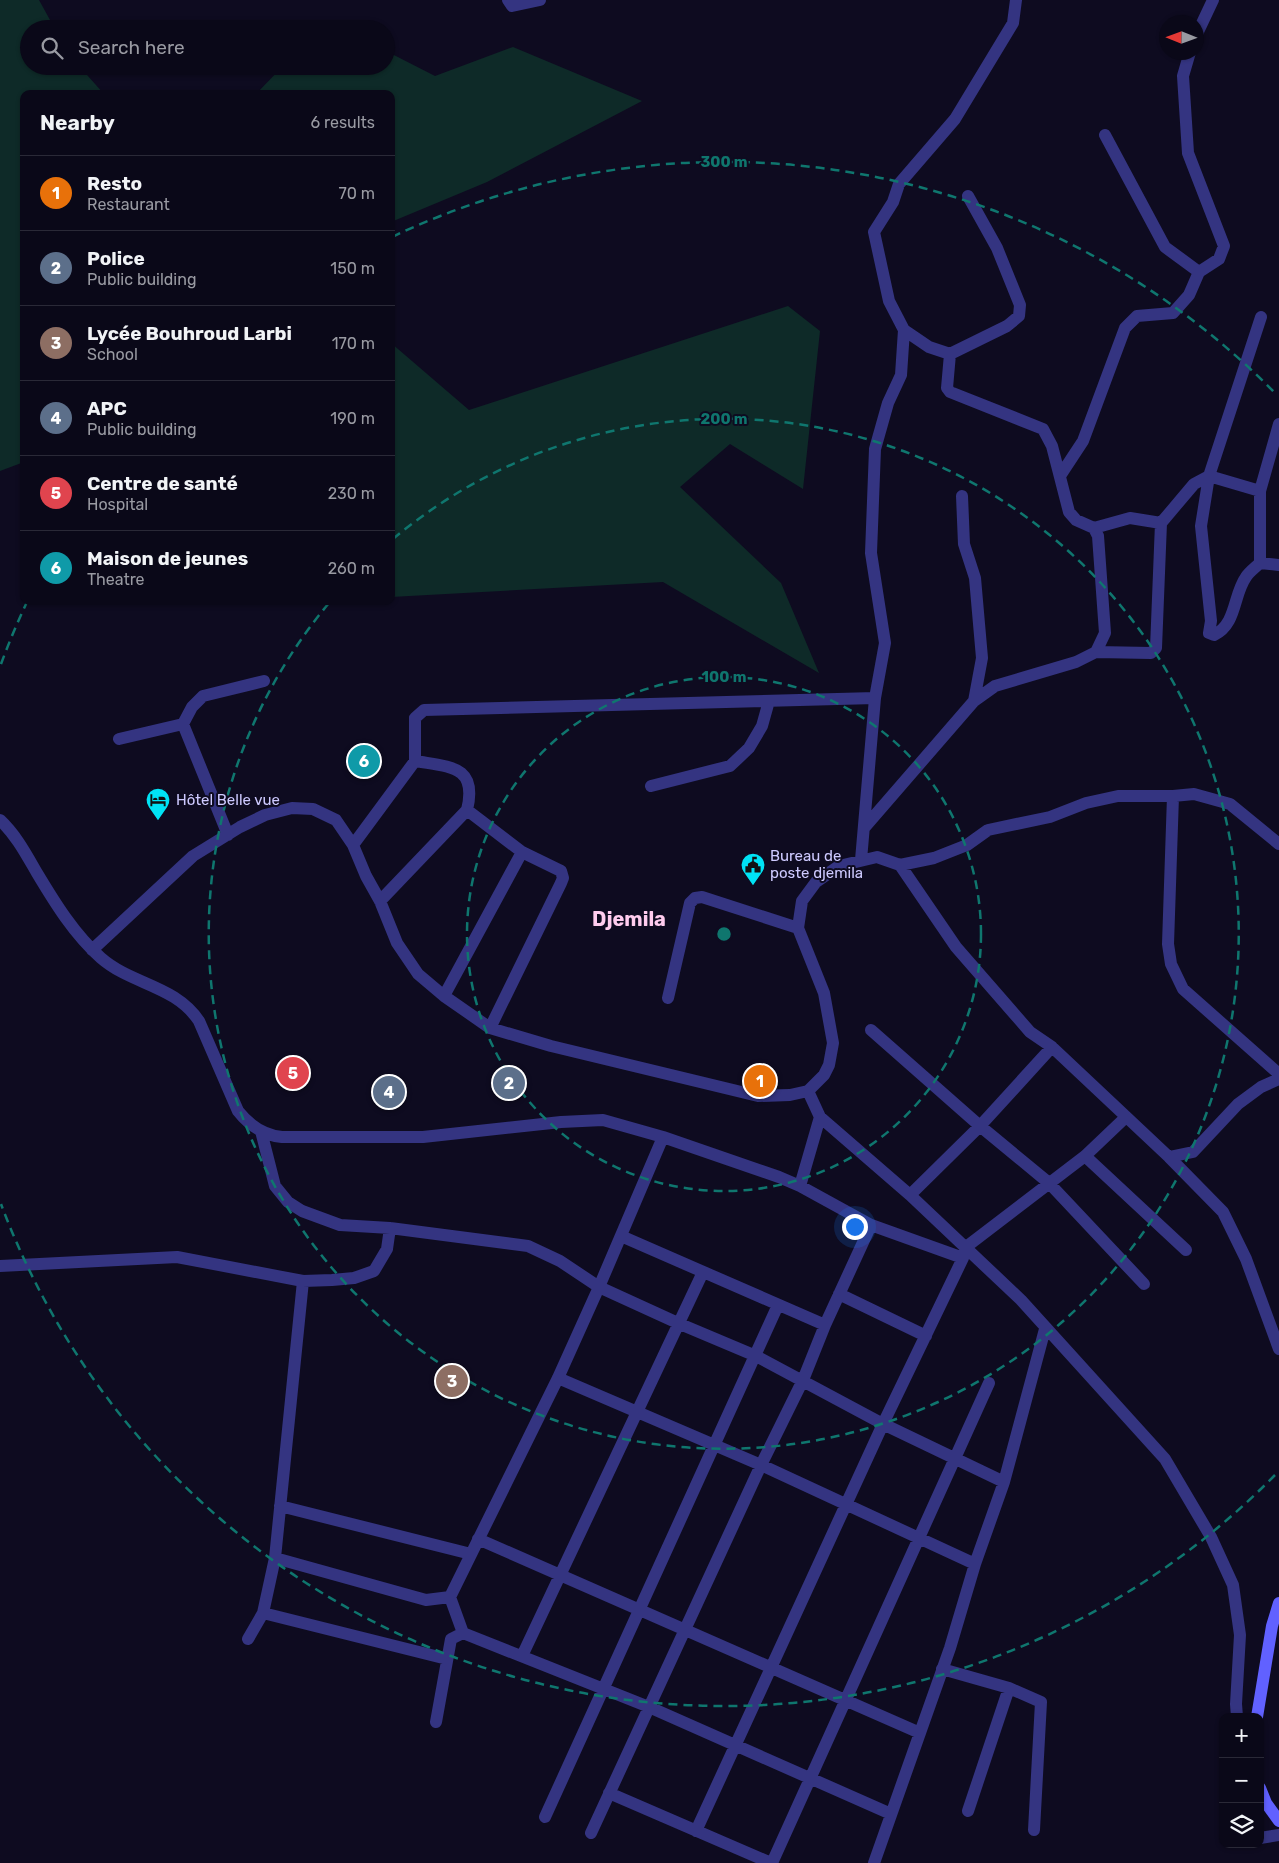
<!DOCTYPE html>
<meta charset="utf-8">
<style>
:root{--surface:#0a0818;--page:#131121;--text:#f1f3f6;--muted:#999aa2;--line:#2a2937;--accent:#00e3f5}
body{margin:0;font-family:Rubik,sans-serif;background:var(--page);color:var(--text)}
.controls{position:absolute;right:15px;bottom:15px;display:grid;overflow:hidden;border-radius:10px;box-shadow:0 1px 4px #0004}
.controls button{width:45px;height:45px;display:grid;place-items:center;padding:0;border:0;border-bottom:1px solid var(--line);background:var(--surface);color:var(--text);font:25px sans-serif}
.compass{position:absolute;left:1159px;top:15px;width:45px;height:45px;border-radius:50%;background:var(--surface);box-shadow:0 1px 4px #0004;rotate:271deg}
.you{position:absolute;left:854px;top:1226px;width:18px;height:18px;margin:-12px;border:4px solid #fff;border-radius:50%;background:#1a73e8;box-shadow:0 0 0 8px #1a73e833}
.badge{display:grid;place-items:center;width:32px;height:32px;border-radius:50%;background:var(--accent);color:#fff;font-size:16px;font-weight:700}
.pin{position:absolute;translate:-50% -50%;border:2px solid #fff;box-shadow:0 1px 5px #0006}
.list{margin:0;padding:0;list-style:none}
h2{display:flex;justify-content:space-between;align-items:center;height:65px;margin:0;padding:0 20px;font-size:21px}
h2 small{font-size:16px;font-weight:400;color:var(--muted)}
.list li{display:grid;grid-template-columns:32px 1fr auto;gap:15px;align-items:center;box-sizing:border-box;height:75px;padding:0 20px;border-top:1px solid var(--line)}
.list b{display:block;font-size:19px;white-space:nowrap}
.list p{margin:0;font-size:16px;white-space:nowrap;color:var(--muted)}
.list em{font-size:16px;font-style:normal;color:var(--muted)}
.icon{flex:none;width:28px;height:28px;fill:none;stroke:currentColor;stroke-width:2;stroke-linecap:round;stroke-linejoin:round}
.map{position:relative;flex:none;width:1279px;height:1863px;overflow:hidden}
.search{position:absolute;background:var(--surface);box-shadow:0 1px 4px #0004;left:20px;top:20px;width:375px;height:55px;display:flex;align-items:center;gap:12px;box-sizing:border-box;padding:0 18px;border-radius:28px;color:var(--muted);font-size:19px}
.panel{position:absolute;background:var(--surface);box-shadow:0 1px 4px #0004;left:20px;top:90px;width:375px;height:515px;border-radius:10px}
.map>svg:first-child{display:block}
.green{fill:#0e2a28}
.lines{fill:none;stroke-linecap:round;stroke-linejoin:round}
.minor{stroke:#343481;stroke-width:12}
.secondary{stroke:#6161ff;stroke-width:12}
.ring{fill:none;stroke:#0f766e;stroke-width:2.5;stroke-dasharray:9 6}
.labels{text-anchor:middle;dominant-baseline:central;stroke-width:4;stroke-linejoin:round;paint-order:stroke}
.poi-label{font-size:15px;fill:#cecaff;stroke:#0e0b20;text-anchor:start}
.district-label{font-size:20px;font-weight:bold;fill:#fce;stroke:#0e0b20}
.centre{fill:#0f766e;stroke:#0e0b20;stroke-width:2.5}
.ring-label{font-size:15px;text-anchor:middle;font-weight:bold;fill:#0f766e;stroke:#0e0b20;stroke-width:4;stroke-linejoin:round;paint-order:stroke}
</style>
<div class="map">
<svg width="1279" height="1863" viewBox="0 0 1279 1863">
<rect width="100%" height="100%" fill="#0e0b20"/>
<path class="green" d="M0 0H39L55 29H29V66H79L104 94H24V462L0 471Z
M513 47 642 101 487 182 391 222V94H256L283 66H386V51L435 76Z
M788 306 820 331 803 489 730 444 680 487 781 583 819 673 663 582 391 597V343L469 410Z"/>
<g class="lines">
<path class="minor" d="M508 0 512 6 540 0
M1196 36 1213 0
M1105 135 1165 247 1199 272
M950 354 1007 326 1019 316 1020 305 997 248 968 196
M1060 476 1083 441 1125 328 1137 316 1173 313 1189 295 1199 272 1219 259 1224 246 1188 153 1183 76 1190 52
M1260 491 1209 476 1261 317
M962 496 964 544 975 578 982 658 974 701
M1094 528 1130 518 1161 523 1194 484 1209 476 1201 526 1211 621 1209 633 1214 635C1237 624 1233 595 1246 577 1249 572 1256 567 1260 563V491L1279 424
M1260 563 1279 565
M1096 652 1151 653 1156 648 1161 523
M183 724 192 707 203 696 264 681
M119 739 183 724 228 835
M415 761C449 767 478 765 467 810
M651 786 730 766 749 748 762 726 769 701
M1173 796 1168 944 1171 964 1183 989 1279 1074
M0 820C16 835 26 854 37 873 55 903 74 934 101 958 132 985 175 985 199 1021L238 1111C249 1125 264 1135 282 1137H423L561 1122 603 1120 663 1137 779 1177 800 1186 871 1225 963 1258
M864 828 974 701 995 686 1076 662 1096 652 1105 633 1098 536 1094 528 1076 520 1069 512 1052 446 1043 429 950 392 947 388 950 354 929 347 904 330
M353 845 415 761V718L424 710 875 698
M861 860 875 698 885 643 871 553 875 449 888 403 901 375 904 330 889 301 874 232 893 202 899 184 955 119 1013 23 1016 0
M900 865 934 858 967 845 988 830 1050 817 1086 803 1118 796H1173L1194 794 1230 804 1279 844
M380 901 467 810 522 852 561 871 563 878 561 883 490 1028
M92 950 193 856 240 827 265 815 292 808 313 809 336 820 353 845 366 876 380 901 397 943 418 974 444 996 490 1028 551 1046 758 1096 790 1095 808 1091 824 1075 829 1065 833 1043 824 993 798 928 802 901 816 882 839 866 877 857 900 865 956 947 1030 1032 1052 1047 1169 1157 1223 1212 1246 1259 1279 1349
M444 996 522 852
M668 998 690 903 695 898 702 897 798 928
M871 1030 980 1126 1049 1183 1144 1284
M820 1117 910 1195 1021 1300 1165 1459 1211 1537 1233 1585 1240 1635 1236 1704 1237 1717
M261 1131 275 1186 288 1202 302 1211 340 1225 390 1228 528 1246 560 1261 599 1287 680 1324 756 1356 883 1424 1004 1482
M663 1137 599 1287 558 1378 450 1597 463 1633 649 1707 891 1814
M1085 1156 1186 1250
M1169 1157 1193 1152 1238 1104 1261 1087 1279 1079
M800 1186 820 1117 808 1091
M910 1195 980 1126 1052 1047
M621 1236 825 1325
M0 1266 177 1257 303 1281 332 1280 354 1278 374 1271 387 1249 390 1228
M839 1294 926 1336
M558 1378 761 1465 975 1564
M280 1506 471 1554
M478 1539 920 1733
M275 1558 426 1600 450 1597
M263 1613 275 1558 303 1281
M248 1639 263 1613 447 1659
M522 1656 703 1272
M942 1669 1009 1688 1041 1702 1034 1830
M436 1722 451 1639 463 1633
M609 1793 771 1863
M968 1811 1009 1688
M545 1817 778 1305
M696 1831 883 1424 963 1258 966 1247 1085 1156 1126 1117
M591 1833 761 1465 803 1380 825 1325 871 1225
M1260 1838 1279 1835
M772 1863 989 1383
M874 1863 950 1648 975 1564 1004 1482 1045 1329"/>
<path class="secondary" d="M1257 1717 1272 1626 1279 1603
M1260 1788 1266 1803 1279 1821"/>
</g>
<g class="ring">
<circle cx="724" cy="934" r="257"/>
<path d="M393 539A515 515 0 1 1 329 603"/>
<path d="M1275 1475A772 772 0 0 1 1 1204M1 664A772 772 0 0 1 27 602M392 237A772 772 0 0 1 1275 393"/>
</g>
<defs>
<symbol id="hotel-pin" viewBox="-11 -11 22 30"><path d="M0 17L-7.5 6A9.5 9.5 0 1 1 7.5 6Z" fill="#00e3f5" stroke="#0e0b20"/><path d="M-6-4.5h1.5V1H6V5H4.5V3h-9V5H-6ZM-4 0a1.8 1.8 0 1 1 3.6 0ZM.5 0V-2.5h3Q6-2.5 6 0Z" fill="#111"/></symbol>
<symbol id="civic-pin" viewBox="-11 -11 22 30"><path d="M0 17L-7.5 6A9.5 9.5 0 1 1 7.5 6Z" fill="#00e3f5" stroke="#0e0b20"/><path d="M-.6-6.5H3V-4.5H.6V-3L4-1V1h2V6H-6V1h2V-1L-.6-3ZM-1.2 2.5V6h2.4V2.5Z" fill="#111"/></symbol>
</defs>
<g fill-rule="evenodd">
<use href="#hotel-pin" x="144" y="786" width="28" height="38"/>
<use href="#civic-pin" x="739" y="851" width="28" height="38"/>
</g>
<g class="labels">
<g class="poi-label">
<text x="176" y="800">Hôtel Belle vue</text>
<text x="770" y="856">Bureau de<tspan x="770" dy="17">poste djemila</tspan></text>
</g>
<g class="district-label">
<text x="629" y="919">Djemila</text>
</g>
</g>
<circle cx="724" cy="934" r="8" class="centre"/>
<g class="ring-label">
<text x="724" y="167">300 m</text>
<text x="724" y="424">200 m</text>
<text x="724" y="682">100 m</text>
</g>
</svg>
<div class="controls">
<button>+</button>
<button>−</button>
<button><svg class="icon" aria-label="layers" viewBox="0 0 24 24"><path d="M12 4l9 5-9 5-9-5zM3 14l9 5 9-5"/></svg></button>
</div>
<svg class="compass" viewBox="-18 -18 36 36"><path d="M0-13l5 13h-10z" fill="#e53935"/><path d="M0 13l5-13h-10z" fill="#999aa2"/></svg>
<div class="you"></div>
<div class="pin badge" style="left:760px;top:1081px;background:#e8710a">1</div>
<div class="pin badge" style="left:509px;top:1083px;background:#5c6f8a">2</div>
<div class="pin badge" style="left:452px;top:1381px;background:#8d6e63">3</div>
<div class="pin badge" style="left:389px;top:1092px;background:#5c6f8a">4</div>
<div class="pin badge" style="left:293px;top:1073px;background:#e0444e">5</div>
<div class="pin badge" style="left:364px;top:761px;background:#0f9aa8">6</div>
<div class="search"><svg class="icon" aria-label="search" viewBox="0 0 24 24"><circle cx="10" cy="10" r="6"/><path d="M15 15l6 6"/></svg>Search here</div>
<section class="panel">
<h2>Nearby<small>6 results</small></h2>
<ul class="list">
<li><span class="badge" style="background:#e8710a">1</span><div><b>Resto</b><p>Restaurant</p></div><em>70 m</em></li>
<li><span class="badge" style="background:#5c6f8a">2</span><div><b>Police</b><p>Public building</p></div><em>150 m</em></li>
<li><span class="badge" style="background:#8d6e63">3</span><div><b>Lycée Bouhroud Larbi</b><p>School</p></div><em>170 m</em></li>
<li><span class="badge" style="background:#5c6f8a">4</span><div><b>APC</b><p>Public building</p></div><em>190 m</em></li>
<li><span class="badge" style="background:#e0444e">5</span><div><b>Centre de santé</b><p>Hospital</p></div><em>230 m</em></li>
<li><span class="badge" style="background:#0f9aa8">6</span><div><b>Maison de jeunes</b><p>Theatre</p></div><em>260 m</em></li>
</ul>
</section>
</div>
